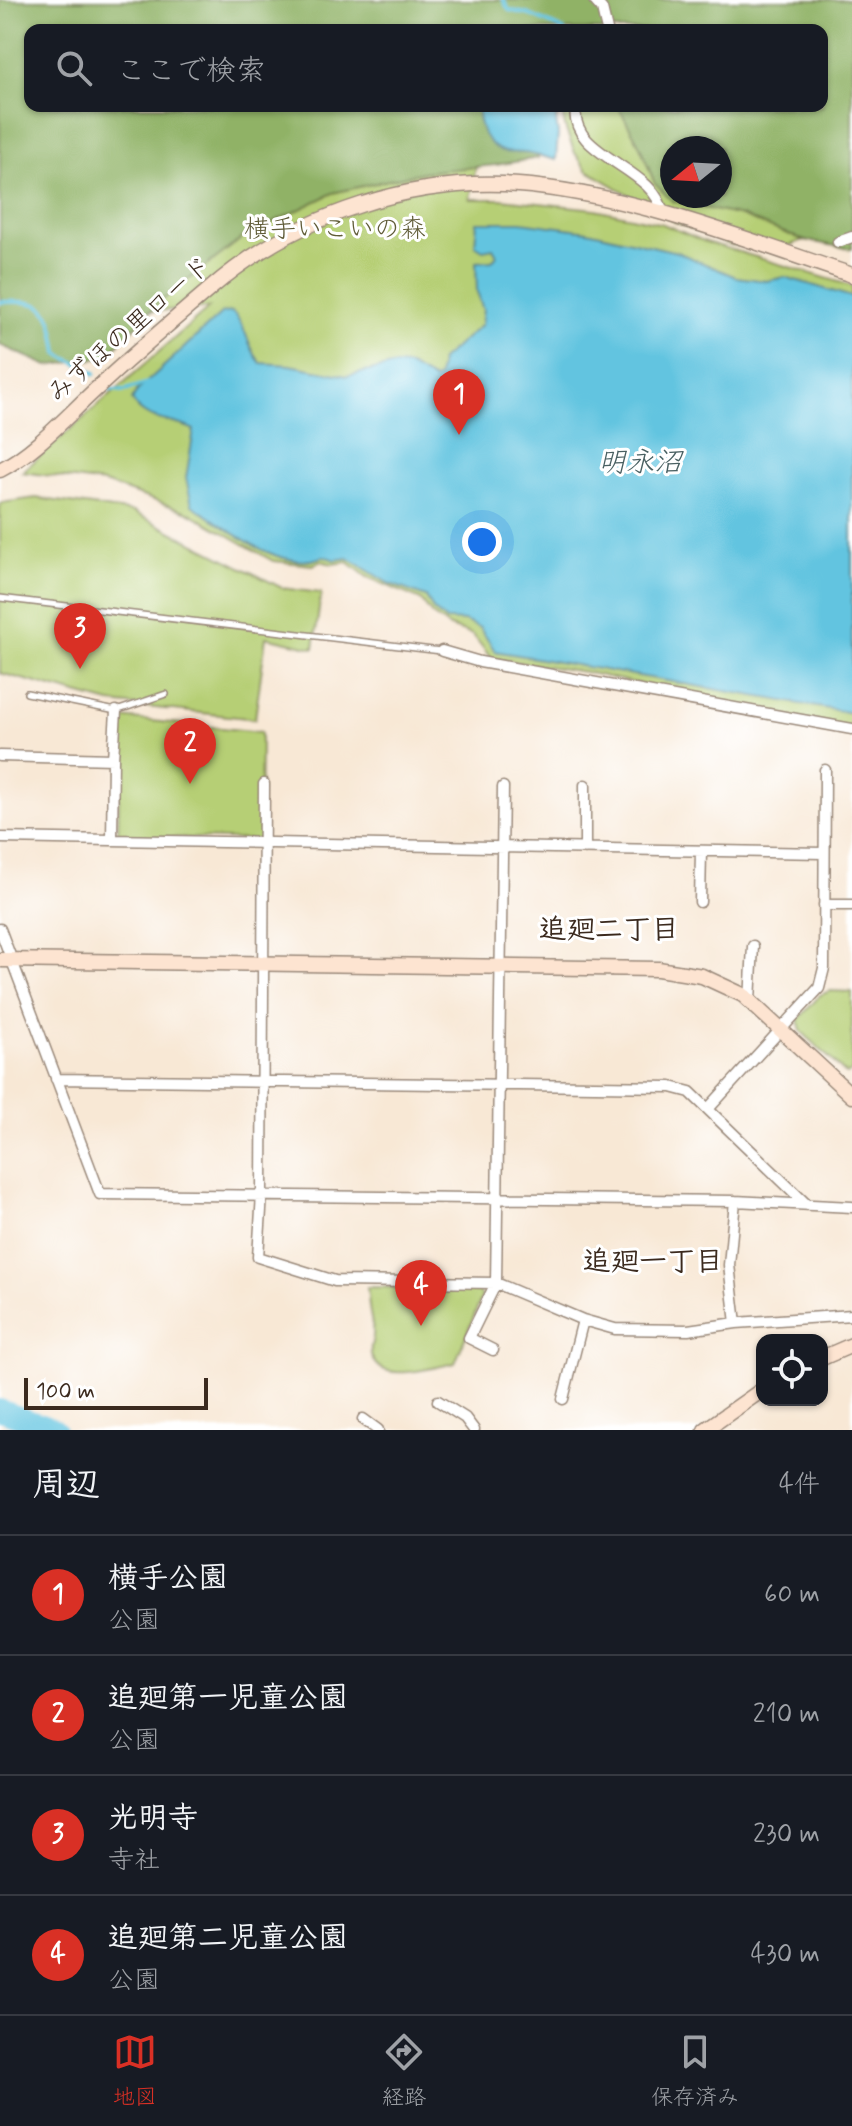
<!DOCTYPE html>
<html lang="ja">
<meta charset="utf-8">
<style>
:root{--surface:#171b24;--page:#242831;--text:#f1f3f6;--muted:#9ea1a6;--line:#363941;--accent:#d93025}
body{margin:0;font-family:Mynerve,"Klee One",sans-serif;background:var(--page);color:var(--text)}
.controls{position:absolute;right:24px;bottom:24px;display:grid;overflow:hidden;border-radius:16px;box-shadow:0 2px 6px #0004}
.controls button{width:72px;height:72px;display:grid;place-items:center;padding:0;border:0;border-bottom:2px solid var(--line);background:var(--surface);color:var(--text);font:40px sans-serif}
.compass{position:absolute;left:660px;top:136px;width:72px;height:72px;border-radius:50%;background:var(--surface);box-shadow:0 2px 6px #0004;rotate:252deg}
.scale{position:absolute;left:24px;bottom:20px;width:184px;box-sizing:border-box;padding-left:8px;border:4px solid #3b2a1e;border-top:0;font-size:22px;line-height:28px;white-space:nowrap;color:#3b2a1e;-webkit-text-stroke:6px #fff;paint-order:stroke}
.you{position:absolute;left:482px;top:542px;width:28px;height:28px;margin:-20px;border:6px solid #fff;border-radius:50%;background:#1a73e8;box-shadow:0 0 0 12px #1a73e833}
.badge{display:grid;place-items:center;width:52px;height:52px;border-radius:50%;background:var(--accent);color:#fff;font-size:26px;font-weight:700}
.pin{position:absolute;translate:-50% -66px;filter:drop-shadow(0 2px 4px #0008)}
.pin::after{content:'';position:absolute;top:42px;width:28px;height:24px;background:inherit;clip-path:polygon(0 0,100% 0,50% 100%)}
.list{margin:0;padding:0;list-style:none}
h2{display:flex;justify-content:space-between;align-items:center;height:104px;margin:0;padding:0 32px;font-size:34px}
h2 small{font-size:26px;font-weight:400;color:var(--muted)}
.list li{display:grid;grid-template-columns:52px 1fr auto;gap:24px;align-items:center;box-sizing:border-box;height:120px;padding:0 32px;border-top:2px solid var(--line)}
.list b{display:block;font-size:30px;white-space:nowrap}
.list p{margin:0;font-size:26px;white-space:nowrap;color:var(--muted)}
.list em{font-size:26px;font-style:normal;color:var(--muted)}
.icon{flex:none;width:44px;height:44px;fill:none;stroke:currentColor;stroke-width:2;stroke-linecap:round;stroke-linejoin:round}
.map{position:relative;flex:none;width:852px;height:1430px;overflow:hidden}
.search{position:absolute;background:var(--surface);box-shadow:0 2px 6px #0004;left:24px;right:24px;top:24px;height:88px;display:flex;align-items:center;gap:20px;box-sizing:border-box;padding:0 28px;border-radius:16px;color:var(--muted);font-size:30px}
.sheet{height:584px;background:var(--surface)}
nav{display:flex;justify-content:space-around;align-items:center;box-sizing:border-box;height:112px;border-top:2px solid var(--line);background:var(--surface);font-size:22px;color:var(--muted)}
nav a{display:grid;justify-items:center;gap:4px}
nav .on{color:var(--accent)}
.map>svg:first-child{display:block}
.green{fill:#b6cf74;stroke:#787c49;stroke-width:2;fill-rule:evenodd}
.forest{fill:#90b266;stroke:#666e42;stroke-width:2;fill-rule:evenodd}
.water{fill:#62c4e0;stroke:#4e777f;stroke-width:2}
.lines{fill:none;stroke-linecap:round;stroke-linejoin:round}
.stream{stroke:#62c4e0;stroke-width:4}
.river{stroke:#62c4e0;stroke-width:22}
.lane-casing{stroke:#9a897a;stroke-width:8}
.street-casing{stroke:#9a897a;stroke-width:13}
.secondary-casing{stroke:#9a897a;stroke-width:17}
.lane{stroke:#fff;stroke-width:5}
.street{stroke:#fff;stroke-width:10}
.secondary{stroke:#fde4d1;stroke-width:14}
.labels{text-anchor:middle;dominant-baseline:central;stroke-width:6;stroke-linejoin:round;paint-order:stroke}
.park-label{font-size:26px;fill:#605c38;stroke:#fff}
.street-label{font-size:26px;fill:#3b2a1e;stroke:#fff}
.water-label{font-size:28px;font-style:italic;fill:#496062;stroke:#fff}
.neighbourhood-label{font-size:28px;font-weight:bold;fill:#3b2a1e;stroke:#fff}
</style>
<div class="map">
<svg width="852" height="1430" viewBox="0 0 852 1430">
<rect width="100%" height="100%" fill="#fff"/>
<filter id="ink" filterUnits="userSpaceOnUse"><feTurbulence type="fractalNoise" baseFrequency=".0125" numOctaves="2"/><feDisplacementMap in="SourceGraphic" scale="16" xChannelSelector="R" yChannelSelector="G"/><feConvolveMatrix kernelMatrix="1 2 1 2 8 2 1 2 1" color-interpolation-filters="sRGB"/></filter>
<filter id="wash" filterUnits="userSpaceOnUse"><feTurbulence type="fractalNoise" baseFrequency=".006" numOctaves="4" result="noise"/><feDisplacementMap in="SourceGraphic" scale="32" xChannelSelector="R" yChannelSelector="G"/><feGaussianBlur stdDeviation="1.8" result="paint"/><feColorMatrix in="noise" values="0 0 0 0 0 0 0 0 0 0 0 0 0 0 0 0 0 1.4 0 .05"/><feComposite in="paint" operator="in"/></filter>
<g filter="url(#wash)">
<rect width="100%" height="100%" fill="#f8e8d5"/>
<path class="green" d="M0 0H852L823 233 788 246 730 245 675 222 587 170 575 153 566 130 563 118 566 106H822V30H30V106L479 150 470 199H501L595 209 663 224 706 242 852 286V731L585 672 491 658 473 635 450 627 432 615 421 600 367 577 348 562 332 564 321 561 313 565 273 561 188 512 104 483 22 472 209 308 90 314 0 298ZM672 148H720V196H672Z
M36 498 133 512 282 588 321 593 314 648 266 637 255 719 110 703 0 673V503Z
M121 718 261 732 260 840 118 836Z
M830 991 852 992V1071L847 1075 801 1031 798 1020 820 995Z
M367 1287 476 1288 482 1296 455 1363C433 1367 377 1386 371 1354 369 1346 375 1338 373 1330 370 1316 368 1302 367 1287Z"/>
<path class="forest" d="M0 0H852V249L803 240 741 216 672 201 655 184 639 144 618 106H822V30H30V106H563L538 158 496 165 423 172 333 193 245 236 156 305 106 357 48 366 0 345ZM672 148H720V196H672Z"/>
<path class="water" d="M479 106H554L558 134 556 160C545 157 535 154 524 153 518 152 511 153 505 152 487 148 475 123 479 106Z
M477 222H521L588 231 677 252 736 277 767 281 785 277 852 297V713L495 651 480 628 464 621 446 620 434 611 426 597 388 583 348 558 335 560 324 556C283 576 226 527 192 505L186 478 194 430C172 418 146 424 132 400L137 391 222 313 232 312C247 325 247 348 261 363L290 365 347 376 396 365 409 366 434 380 438 378 441 360 481 325 483 310 477 292 476 262 492 261 497 255 493 248 483 250 475 245Z"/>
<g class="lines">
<path class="stream" d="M503 0 509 10 530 15 564 30
M0 302C49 300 51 308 58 353 70 362 84 364 95 374
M108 389 123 391 148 383"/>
<path class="river" d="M0 1410 55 1430"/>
</g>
</g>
<g filter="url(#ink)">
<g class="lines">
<defs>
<path id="lane" d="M0 598 441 651
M27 693 116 711 166 694"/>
<path id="street" d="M594 0 602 9 607 30
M576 106C567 157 656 166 663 214
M838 242 852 237
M442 651 480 662 852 729
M0 756 113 759 112 840
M113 759 116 711
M264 784 262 1194 258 1257 335 1281 496 1283 583 1320 615 1329 688 1330 736 1323 852 1315
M585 785V849
M0 838 823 853
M700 902 701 851
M824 905H852
M0 929 100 1194 735 1201 852 1207
M750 1001 753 946
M56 1079 671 1087 690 1092 805 1203
M708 1109 819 988 824 968 825 770
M735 1201 729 1265 736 1323
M493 1350 469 1338 496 1283 503 787
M563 1399 583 1320
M438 1401 465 1418 474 1430
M363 1419 378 1430"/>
<path id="secondary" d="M0 470C35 452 64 419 93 392 131 356 171 322 211 288 297 214 418 174 531 186 641 198 748 240 852 275
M0 960 658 969 702 976 743 995 852 1096
M822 1358 852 1345
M705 1430 762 1390"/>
</defs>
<use href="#lane" class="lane-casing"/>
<use href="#street" class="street-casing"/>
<use href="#secondary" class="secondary-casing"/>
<use href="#lane" class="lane"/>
<use href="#street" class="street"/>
<use href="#secondary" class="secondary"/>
</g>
</g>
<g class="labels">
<g class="park-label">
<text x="335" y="230">横手いこいの森</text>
</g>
<g class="street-label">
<text transform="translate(130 330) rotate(-41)">みずほの里ロード</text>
</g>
<g class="water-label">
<text x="640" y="463">明永沼</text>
</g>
<g class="neighbourhood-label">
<text x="609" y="930">追廻二丁目</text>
<text x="653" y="1262">追廻一丁目</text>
</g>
</g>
</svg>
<div class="controls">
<button><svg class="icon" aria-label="locate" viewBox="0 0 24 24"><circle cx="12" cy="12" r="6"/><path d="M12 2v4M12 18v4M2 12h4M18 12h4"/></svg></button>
</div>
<svg class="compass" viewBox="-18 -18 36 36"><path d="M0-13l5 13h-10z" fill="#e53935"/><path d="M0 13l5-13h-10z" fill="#9ea1a6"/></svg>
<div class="scale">100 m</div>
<div class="you"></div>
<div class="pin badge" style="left:459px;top:435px">1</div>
<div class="pin badge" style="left:190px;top:784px">2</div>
<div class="pin badge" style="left:80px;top:669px">3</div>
<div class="pin badge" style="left:421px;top:1326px">4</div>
<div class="search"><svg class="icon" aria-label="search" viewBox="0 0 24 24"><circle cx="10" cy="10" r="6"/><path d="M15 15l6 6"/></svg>ここで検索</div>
</div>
<section class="sheet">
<h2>周辺<small>4件</small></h2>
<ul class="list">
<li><span class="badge">1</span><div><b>横手公園</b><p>公園</p></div><em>60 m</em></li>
<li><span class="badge">2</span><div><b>追廻第一児童公園</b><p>公園</p></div><em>210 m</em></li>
<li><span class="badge">3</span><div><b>光明寺</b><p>寺社</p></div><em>230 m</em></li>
<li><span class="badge">4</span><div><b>追廻第二児童公園</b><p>公園</p></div><em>430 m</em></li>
</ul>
</section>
<nav>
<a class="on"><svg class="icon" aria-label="map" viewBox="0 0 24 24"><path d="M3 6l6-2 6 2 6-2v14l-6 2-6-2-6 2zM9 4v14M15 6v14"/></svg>地図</a>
<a><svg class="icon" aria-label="directions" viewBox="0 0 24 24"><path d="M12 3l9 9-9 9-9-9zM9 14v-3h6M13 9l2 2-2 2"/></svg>経路</a>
<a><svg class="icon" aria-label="saved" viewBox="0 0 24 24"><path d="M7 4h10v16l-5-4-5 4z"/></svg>保存済み</a>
</nav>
